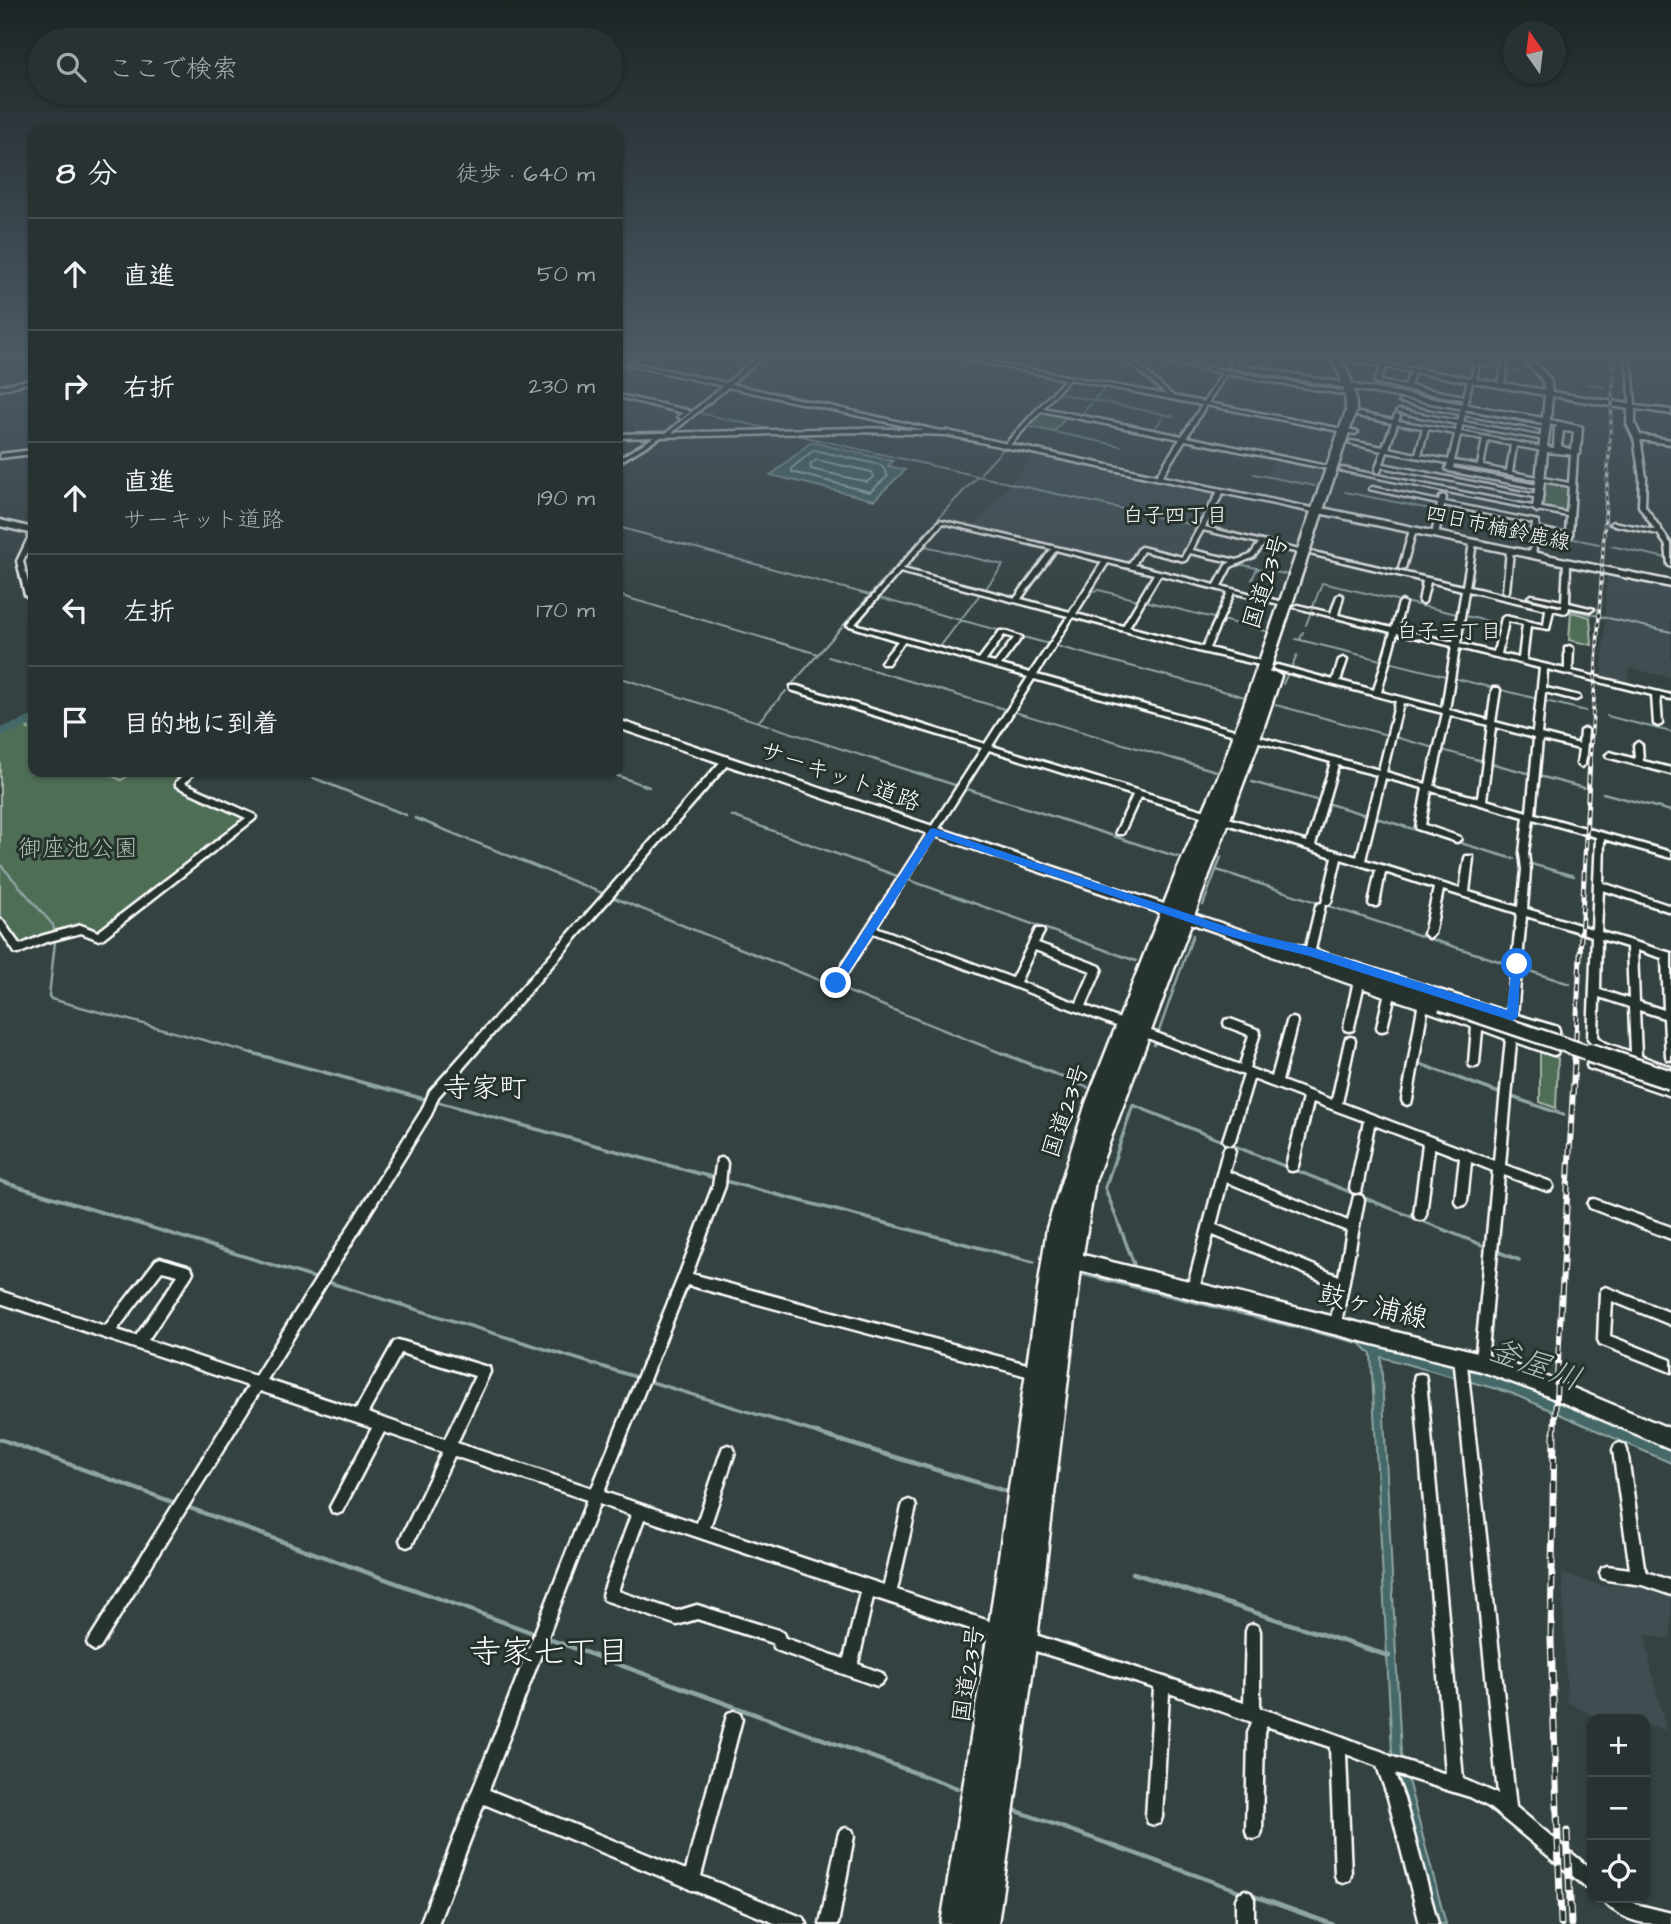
<!DOCTYPE html>
<html lang="ja">
<meta charset="utf-8">
<style>
:root{--surface:#283232;--page:#343e3e;--text:#f1f3f6;--muted:#a5aaac;--line:#444d4d}
body{margin:0;font-family:"Architects Daughter","Klee One",sans-serif;background:var(--page);color:var(--text)}
.controls{position:absolute;right:21px;bottom:21px;display:grid;overflow:hidden;border-radius:14px;box-shadow:0 2px 5px #0004}
.controls button{width:63px;height:63px;display:grid;place-items:center;padding:0;border:0;border-bottom:2px solid var(--line);background:var(--surface);color:var(--text);font:35px sans-serif}
.compass{position:absolute;left:1503px;top:21px;width:63px;height:63px;border-radius:50%;background:var(--surface);box-shadow:0 2px 5px #0004;rotate:346deg}
.stop{position:absolute;width:21px;height:21px;margin:-16px;border:5px solid #1a73e8;border-radius:50%;background:#fff}
.stop.end{background:#1a73e8;border-color:#fff;box-shadow:0 2px 7px #0008}
.list{margin:0;padding:0;list-style:none}
h2{display:flex;justify-content:space-between;align-items:center;height:91px;margin:0;padding:0 28px;font-size:30px}
h2 small{font-size:23px;font-weight:400;color:var(--muted)}
.list li{display:grid;grid-template-columns:46px 1fr auto;gap:21px;align-items:center;box-sizing:border-box;height:112px;padding:0 28px;border-top:2px solid var(--line)}
.list b{display:block;font-size:26px;white-space:nowrap}
.list p{margin:0;font-size:23px;white-space:nowrap;color:var(--muted)}
.list em{font-size:23px;font-style:normal;color:var(--muted)}
.icon{flex:none;width:38px;height:38px;fill:none;stroke:currentColor;stroke-width:2;stroke-linecap:round;stroke-linejoin:round}
.map{position:relative;flex:none;width:1671px;height:1924px;overflow:hidden}
.search{position:absolute;background:var(--surface);box-shadow:0 2px 5px #0004;left:28px;top:28px;width:595px;height:77px;display:flex;align-items:center;gap:18px;box-sizing:border-box;padding:0 24px;border-radius:38px;color:var(--muted);font-size:26px}
.panel{position:absolute;background:var(--surface);box-shadow:0 2px 5px #0004;left:28px;top:126px;width:595px;height:651px;border-radius:14px}
.map>svg:first-child{display:block}
.built{fill:#3f4d51}
.green{fill:#506e56;stroke:#a8b6aa;stroke-width:2}
.water{fill:#446968;stroke:#8fa5a4;stroke-width:2}
.lines{fill:none;stroke-linecap:round;stroke-linejoin:round}
.shore{stroke:#b4c3c3;stroke-width:2}
.stream-far3{stroke:#8fa5a4;stroke-width:2}
.stream-far2{stroke:#8fa5a4;stroke-width:2.5}
.stream-far1{stroke:#8fa5a4;stroke-width:3.5}
.stream{stroke:#8fa5a4;stroke-width:4.5}
.river{fill:#446968;fill-rule:evenodd}
.street-casing{stroke:#fff;stroke-width:5}
.secondary-casing{stroke:#fff;stroke-width:5}
.primary-casing{stroke:#fff;stroke-width:5}
.highway-casing{stroke:#fff;stroke-width:5}
.street{fill:#26332d;fill-rule:evenodd}
.secondary{fill:#26332d;fill-rule:evenodd}
.primary{fill:#26332d;fill-rule:evenodd}
.highway{fill:#26332d;fill-rule:evenodd}
.rail-far3-casing{stroke:#fff;stroke-width:3.5}
.rail-far2-casing{stroke:#fff;stroke-width:5}
.rail-far1-casing{stroke:#fff;stroke-width:6}
.rail-casing{stroke:#fff;stroke-width:7}
.rail-far3{stroke:#26332d;stroke-width:2;stroke-dasharray:4.5;stroke-linecap:butt}
.rail-far2{stroke:#26332d;stroke-width:2.5;stroke-dasharray:8;stroke-linecap:butt}
.rail-far1{stroke:#26332d;stroke-width:3.5;stroke-dasharray:10;stroke-linecap:butt}
.rail{stroke:#26332d;stroke-width:4.5;stroke-dasharray:12;stroke-linecap:butt}
.secondary-bridge-far1-casing{stroke:#fff;stroke-width:18;stroke-linecap:butt}
.secondary-bridge-casing{stroke:#fff;stroke-width:23;stroke-linecap:butt}
.secondary-bridge-far1{stroke:#26332d;stroke-width:13}
.secondary-bridge{stroke:#26332d;stroke-width:18}
.route{fill:#1a73e8}
.labels{text-anchor:middle;dominant-baseline:central;stroke-width:6;stroke-linejoin:round;paint-order:stroke}
.far-neighbourhood-label{font-size:21px;fill:#fff;stroke:#26332d}
.far-street-label{font-size:21px;fill:#fff;stroke:#26332d}
.street-label{font-size:24px;fill:#fff;stroke:#26332d}
.park-label{font-size:24px;fill:#b0beb3;stroke:#26332d}
.quarter-label{font-size:28px;fill:#fff;stroke:#26332d}
.near-street-label{font-size:28px;fill:#fff;stroke:#26332d}
.near-water-label{font-size:32px;font-style:italic;fill:#abbcbb;stroke:#26332d}
.near-neighbourhood-label{font-size:32px;fill:#fff;stroke:#26332d}
</style>
<div class="map">
<svg width="1671" height="1924" viewBox="0 0 1671 1924">
<rect width="100%" height="100%" fill="#354242"/>
<filter id="ink" filterUnits="userSpaceOnUse"><feTurbulence type="fractalNoise" baseFrequency=".0143" numOctaves="2"/><feDisplacementMap in="SourceGraphic" scale="14" xChannelSelector="R" yChannelSelector="G"/><feConvolveMatrix kernelMatrix="1 2 1 2 8 2 1 2 1" color-interpolation-filters="sRGB"/></filter>
<g filter="url(#ink)">
<path class="built" d="M1036 453 1217 492 1184 556 1141 547 1130 564H1127L974 527Z
M1276 457 1327 468 1317 486 1267 475Z
M1607 574 1671 587V678L1629 668 1628 684 1602 677Z
M1562 1573 1603 1586 1629 1582 1671 1595V1639L1646 1635 1650 1663 1666 1730 1645 1725V1719H1599L1567 1702Z"/>
<path class="green" d="M1040 410 1068 415 1054 432 1026 426Z
M1544 481 1570 486 1568 512 1541 508Z
M1571 612 1590 617 1592 645 1569 640Z
M33 723V772H105L121 780 134 772H187L176 781V785L246 816 245 820 102 932 88 926 79 927 21 944 0 916V734L25 725 29 730 27 725Z
M1540 1052 1558 1058 1556 1108 1540 1102Z"/>
<path class="water" d="M811 442 893 461 888 466 905 470 874 500 771 475Z
M1348 1331 1475 1365 1671 1444V1463L1511 1393 1381 1357 1401 1754 1446 1924H1437L1392 1751 1371 1354Z"/>
<g class="lines">
<path class="shore" d="M814 450 881 465 888 476 870 492 792 472V468Z
M817 460 872 472 874 477 867 482 811 469 810 464Z"/>
<path class="stream-far3" d="M1225 356 1231 357
M1417 356 1518 372
M1372 382 1386 385
M1587 384 1604 387
M1056 393 1173 416
M618 395 659 404
M686 410 775 430
M690 411 758 356
M1080 416 1105 388 1094 383
M1025 426 1121 446
M1153 431 1165 414
M666 433 683 418
M788 433 1202 527
M618 463 665 436
M981 473 1005 447
M1254 474 1315 486
M1345 492 1530 529
M938 518 977 477
M1573 518V538
M618 527 870 595
M1222 531 1301 549
M1569 538 1599 544
M925 546 1003 565 984 591
M1611 546 1671 559
M1307 550 1526 600
M1238 564 1289 575
M896 566 935 523
M1252 580 1257 568
M1088 592 1099 590 1138 600
M618 595 818 654
M1145 601 1270 632
M1567 609 1671 632
M856 623 879 598 1245 697
M1306 625 1322 583 1496 623
M1296 639 1586 711
M1300 640 1303 632
M939 648 981 593
M828 657 1181 761
M1292 667 1297 655
M618 677 879 761
M793 683 891 571
M1283 684 1288 673
M1276 705 1435 748
M1607 716 1671 732
M758 722 786 691
M1442 750 1482 761"/>
<path class="stream-far2" d="M873 759 958 786
M1175 759 1216 771
M1475 759 1584 788
M299 772 406 815
M607 772 649 787
M1252 782 1320 801
M964 788 1178 857
M1603 793 1671 811
M1326 803 1450 840
M732 816 900 877
M415 818 1006 1055
M1457 842 1514 859
M0 864 53 925 55 933
M1531 864 1574 876
M1217 870 1514 966
M906 879 1136 961
M1203 905 1221 857
M55 942 49 996 51 999 259 1055
M1520 968 1570 984
M1154 1045 1193 935"/>
<path class="stream-far1" d="M252 1053 428 1100
M1002 1053 1087 1087
M1417 1063 1502 1094
M1509 1096 1564 1115
M434 1101 715 1178
M1295 1170 1487 1247
M0 1181 318 1279
M725 1181 1034 1262
M1496 1251 1519 1260
M1134 1264 1105 1188 1133 1105 1289 1168
M1082 1274 1361 1343
M324 1281 639 1378
M645 1380 821 1434"/>
<path class="stream" d="M816 1433 1005 1491
M0 1439 178 1504
M187 1507 536 1634
M1133 1573 1389 1656
M546 1638 957 1788
M1017 1811 1245 1893
M1251 1895 1332 1924"/>
<path class="river" d="M33 716V725L0 737V728Z"/>
<defs>
<path id="street" d="M759 356H764L731 384 949 433 946 435 728 387 668 436 664 435 618 463V459L659 434 664 435 723 386 618 362V360L726 383Z
M951 356H960L1167 395 1122 356H1127L1173 396 1204 402 1222 373 1133 356H1143L1351 393 1353 394V396L1226 374 1208 403 1358 432 1355 434 1206 405 1187 437 1336 468 1333 470 1185 440 1161 478 1158 480 1155 478 1180 439 1041 411 1009 446H1005V444L1065 379ZM1069 379 1202 405 1182 436 1043 408Z
M1476 356H1480L1476 381 1472 382 1465 412 1550 428 1547 430 1465 415 1463 422 1548 438 1545 440 1462 425 1461 432 1546 448V450L1544 451 1516 446 1512 472 1569 483 1571 454 1574 452 1577 454 1572 536 1569 538 1538 532 1535 556 1530 555 1533 523 1444 505 1438 535 1435 537 1432 535 1438 504 1369 489 1372 487 1439 501 1440 497 1443 495 1446 497 1445 502 1538 521 1539 528 1566 534 1567 516 1339 470 1342 468 1567 513 1569 486 1454 464 1453 468 1542 486 1543 487 1540 489 1449 471 1446 469 1448 463 1387 452 1383 464 1542 496 1539 498 1382 467 1380 472 1378 473 1375 471 1382 451 1348 443 1351 441 1383 447 1392 423 1357 416V414L1359 413 1393 420 1395 415 1397 414 1400 416 1398 421 1456 431 1457 424 1396 412 1399 410 1458 421 1460 414 1399 402 1402 400 1460 411 1463 399 1407 390 1374 382 1382 366 1384 365 1386 366 1380 381 1405 386 1411 371 1413 370 1415 371 1410 386 1464 396 1468 380 1471 379ZM1397 424 1423 428 1416 454 1389 448ZM1428 429 1455 434 1449 460 1421 455ZM1460 435 1483 439 1478 465 1454 461ZM1488 440 1511 445 1507 471 1483 466Z
M1504 356H1520L1527 358 1525 359 1508 357 1504 386 1501 388 1498 386Z
M1624 356H1628L1633 375 1635 406 1671 410V414L1630 408 1629 375Z
M33 379V381L0 390V386Z
M618 395 687 410 690 412 681 419 678 417 683 413 618 397Z
M1637 435 1640 437 1646 478 1645 506 1671 544V567L1668 565 1666 546 1658 534 1610 524 1613 522 1655 530 1639 506 1640 478 1634 437Z
M1221 489 1224 491 1205 527 1307 552 1304 554 1264 545 1254 557 1231 567 1221 586 1290 604 1287 606 1234 593 1209 648 1269 663V667L1202 652 1073 617 1037 675 1379 770 1396 701 1274 669 1273 667 1277 665 1333 680 1339 660 1343 658 1347 660 1340 681 1374 690 1391 632 1294 607 1297 605 1331 613 1337 596 1340 594 1343 596 1338 615 1392 628 1399 603 1402 601 1405 603 1398 629 1453 642 1462 590 1430 582 1425 602 1422 604 1419 602 1423 581 1310 554 1313 552 1463 586 1470 543 1473 541 1476 543 1469 587 1562 608V605L1528 597 1531 595 1562 601 1564 563 1567 561 1570 563 1569 603 1594 609 1591 611 1569 607 1568 611 1565 613 1553 610 1549 629 1530 626 1526 660 1565 669V648L1569 646 1573 648 1572 671 1671 695V699L1660 697 1662 724 1658 726 1654 724 1652 695 1547 669 1546 688 1579 696 1580 698 1576 700 1545 692 1541 734 1579 744 1580 731 1584 729H1587L1588 731 1585 764 1581 767 1577 764 1579 749 1542 740 1535 814 1671 852V858L1604 839 1603 883 1671 906V912L1603 890 1601 932 1671 953V1060L1667 1059 1666 1056 1664 1018 1639 1010 1641 1056 1671 1067V1075L1598 1049 1588 1039 1592 936 1526 916 1517 1015 1558 1027 1559 1030 1558 1051 1557 1054 1553 1055 1516 1042 1505 1165 1551 1182 1553 1186 1551 1190 1547 1191 1504 1175 1487 1362 1486 1367 1481 1368 1476 1367 1475 1362 1493 1171 1471 1162 1467 1201 1465 1205 1461 1206 1457 1205 1455 1201 1460 1158 1434 1148 1426 1215 1424 1219 1420 1220 1416 1219 1414 1215 1423 1144 1374 1125 1362 1188 1360 1192 1356 1193 1352 1192 1350 1188 1364 1121 1313 1102 1298 1166 1296 1170 1292 1171 1288 1170 1286 1166 1303 1098 1253 1079 1235 1140 1233 1143 1229 1145 1225 1143 1223 1140 1244 1075 873 933 835 992H829L827 989 982 748 791 690V686H797L985 744 1028 677 904 642 888 664H882L881 662 898 641 847 625 940 520 1129 564 1139 548 1141 547 1182 557 1218 491ZM943 523 1051 549 1015 598 903 569ZM1203 530 1259 543 1250 555 1237 560 1192 550ZM1056 550 1102 562 1070 612 1021 599ZM1143 551 1184 561 1186 560 1190 553 1231 562 1226 565 1215 585 1135 565ZM1108 563 1154 574 1123 626 1076 614ZM900 572 1068 616 1030 673 1001 665 1022 637 1004 631H1000L979 659 855 624ZM1160 575 1228 592 1203 647 1129 627ZM1468 591 1546 609 1544 625 1505 616 1502 618 1494 652 1460 644ZM1508 621 1523 624 1519 658 1501 654ZM1397 633 1452 646 1442 708 1381 692ZM1004 635 1014 638 995 663 986 661ZM1459 648 1540 668 1533 732 1495 722 1500 690 1499 688H1493L1492 690 1488 720 1449 710ZM1034 679 1331 762 1307 842 992 746ZM1403 703 1443 713 1426 784 1386 772ZM1450 715 1488 725 1478 798 1434 786ZM1495 727 1534 738 1527 812 1486 800ZM989 750 1133 795 1116 832 1117 834H1123L1140 797 1333 857 1322 903 1318 904 1316 906 1306 947 1239 931 1234 935 1236 938 1274 957 1353 985 1344 1027 1345 1030 1349 1031 1353 1030 1354 1027 1363 988 1384 996 1377 1027 1378 1030 1382 1031 1386 1030 1387 1027 1394 999 1418 1007 1402 1100 1403 1103 1407 1105 1411 1103 1412 1100 1427 1011 1472 1027 1469 1063 1470 1066 1474 1067 1478 1066 1479 1063 1482 1030 1506 1039 1494 1161 1342 1103 1355 1041 1354 1038 1350 1037 1346 1038 1345 1041 1332 1100 1282 1081 1297 1022 1296 1019 1292 1018 1288 1019 1287 1022 1272 1077 1249 1068 1260 1033 1259 1030 1233 1020 1229 1019 1225 1020 1224 1023 1225 1026 1249 1035 1240 1065 1086 1006 1102 969 1100 966 1038 943 1044 932 1042 929H1036L1012 978 876 927ZM1338 765 1377 775 1357 857 1315 845ZM1385 778 1423 788 1416 827 1417 829 1457 842 1461 839 1460 837 1425 825 1431 791 1524 817 1520 853 1522 870 1518 907 1469 892 1473 858 1472 856H1466L1465 858 1460 889 1365 860ZM1533 819 1596 837 1592 929 1527 909 1530 870 1528 853ZM1341 859 1376 870 1369 904 1371 906H1377L1379 904 1385 872 1434 888 1424 934 1429 938 1434 934 1443 890 1517 913 1507 1012 1315 950 1325 905 1329 904 1331 902ZM1601 939 1627 947 1629 999 1600 990ZM1269 946 1310 956 1455 1004 1549 1033 1548 1045 1280 951ZM1035 950 1091 971 1077 1003 1020 982ZM1637 950 1662 958 1664 1010 1639 1002ZM1599 997 1629 1007 1631 1052 1606 1043 1598 1037Z
M1413 528 1416 530 1405 568 1400 569 1399 568 1410 530Z
M33 532V540L23 561 31 595 28 597 25 595 17 561 30 534Z
M1510 549 1513 551 1509 591 1506 593 1503 591 1507 551Z
M1638 742 1642 745 1643 761 1671 768V774L1607 757 1606 755 1610 752 1635 759 1634 745Z
M726 758 730 761 729 763 438 1097 431 1115 267 1380 356 1409 394 1342 398 1340 484 1366 489 1367 490 1372 457 1443 592 1488 678 1278 713 1186 717 1159 721 1158 725 1159 727 1163 725 1186 692 1274 1038 1367 1043 1368 1044 1373 1043 1378 1038 1379 687 1285 604 1492 697 1523 721 1452 723 1447 728 1445 733 1447 735 1452 710 1527 884 1585 902 1507 904 1502 909 1500 914 1502 916 1507 897 1590 998 1624 1003 1626 1005 1631 1003 1636 998 1638 873 1597 858 1664 882 1673 885 1678 882 1683 877 1686 779 1651 774 1648 772 1643 697 1619 677 1625 604 1600 602 1595 631 1515 599 1504 489 1790 686 1870 726 1719 728 1713 734 1711 740 1713 742 1719 701 1876 804 1918 807 1924H777L693 1890H691L684 1886 484 1804 438 1924H420L587 1500 454 1456 412 1545 407 1547 402 1545 400 1540 442 1452 384 1432 342 1512 337 1514 332 1512 330 1507 372 1428 260 1391 100 1648 95 1651 90 1648 87 1643 90 1638 248 1386 0 1303V1291L105 1326 156 1260 160 1258 187 1266 191 1268 193 1272 191 1276 148 1340 255 1376 422 1110 430 1091 723 759ZM162 1271 178 1275 136 1336 117 1330ZM401 1353 475 1376 445 1439 368 1413ZM644 1519 860 1592 844 1659 785 1638 783 1633 778 1630 697 1605 677 1611 618 1591Z
M186 772H195L185 783 255 815 256 817 255 819 102 939 99 940 81 933 46 942 18 954 15 953 0 930V919L3 921 20 945 41 936 81 925 98 932 246 818 176 786V782Z
M1592 1061 1671 1086V1096L1588 1068 1587 1065 1588 1062Z
M1229 1146 1233 1147 1235 1151 1229 1172 1348 1221 1354 1196 1358 1195 1362 1196 1364 1200 1340 1329 1336 1331 1332 1329 1330 1325 1337 1287 1213 1235 1199 1289 1197 1293 1193 1295 1189 1293 1187 1289 1223 1151 1225 1147ZM1227 1182 1347 1231 1339 1276 1216 1225Z
M1594 1199 1671 1227V1239L1590 1208 1588 1204 1590 1200Z
M1606 1287 1671 1313V1325L1612 1301 1610 1336 1671 1360V1372L1600 1344 1598 1340 1600 1293 1602 1289Z
M1460 1350 1465 1351 1466 1356 1516 1807 1592 1870V1889L1586 1887 1489 1807 1470 1797 1395 1774 1404 1798 1438 1924H1420L1388 1798 1377 1766 1346 1754 1351 1875 1349 1881 1343 1883 1337 1881 1335 1875 1330 1747 1266 1726 1264 1733 1262 1831 1260 1837 1254 1839 1248 1837 1246 1831 1248 1733 1252 1722 1169 1693 1162 1817 1160 1823 1154 1825 1148 1823 1146 1817 1154 1688 1026 1648 1021 1645 1018 1640 1021 1635 1026 1632 1244 1703 1246 1631 1248 1626 1253 1624 1258 1626 1260 1631V1708C1295 1720 1331 1731 1366 1746 1374 1749 1384 1751 1390 1756L1446 1774 1414 1380 1415 1375 1420 1374 1425 1375 1426 1380 1463 1779 1498 1794 1454 1356 1455 1351Z
M1620 1443 1625 1445 1627 1450 1644 1567 1647 1572 1671 1581V1595L1642 1585 1607 1580 1602 1578 1600 1573 1602 1568 1607 1566 1630 1569 1613 1450 1615 1445Z
M846 1828 852 1830 854 1836 838 1924H820L838 1836 840 1830Z
M1245 1890 1251 1893 1254 1899V1924H1236V1899L1239 1893Z
M1603 1898H1626L1635 1904 1671 1913V1924C1648 1924 1634 1924 1615 1911 1609 1907 1606 1905 1603 1898Z"/>
<path id="secondary" d="M627 356H635L618 367V362Z
M1234 356H1240L1235 364 1543 418 1545 395 1338 359 1342 357 1545 390 1543 381 1521 356H1528L1550 379 1552 392 1635 405V424L1640 435 1671 440V444L1634 439 1627 424 1628 409 1552 396 1550 420 1582 427 1580 453 1576 455 1547 452 1541 509 1537 512 1533 509 1542 423 1228 367ZM1550 424 1558 426 1555 428 1554 448 1547 447ZM1563 431 1574 432 1572 450 1561 446Z
M859 428 947 431 1321 510 1317 513 947 435 859 432 618 438V434Z
M33 450V454L0 458V454Z
M0 520 33 528V534L0 526Z
M618 720 1446 999 1448 1003 1446 1007H1436L618 728Z
M1063 1250 1481 1353 1537 1373 1671 1429V1449L1536 1391 1481 1371 1063 1266 1057 1264 1054 1258 1057 1252Z"/>
<path id="primary" d="M1322 356H1338L1346 359 1342 361Z
M1317 507 1671 581V587L1314 512V508Z"/>
<path id="highway" d="M1328 356H1337C1351 372 1356 390 1356 411L1269 673 1274 672 1281 676 1258 744 1095 1181 1082 1260 1037 1639 998 1924H941L988 1632 1047 1228 1086 1103 1176 873 1222 768 1346 411C1346 389 1341 373 1328 356Z"/>
</defs>
<use href="#street" class="street-casing"/>
<use href="#secondary" class="secondary-casing"/>
<use href="#primary" class="primary-casing"/>
<use href="#highway" class="highway-casing"/>
<use href="#street" class="street"/>
<use href="#secondary" class="secondary"/>
<use href="#primary" class="primary"/>
<use href="#highway" class="highway"/>
<defs>
<path id="rail-far3" d="M1590 761 1615 356"/>
<path id="rail-far2" d="M1575 1055 1590 759"/>
<path id="rail-far1" d="M1554 1434 1575 1053"/>
<path id="rail" d="M1554 1433 1551 1640 1561 1924
M1567 1831 1571 1924"/>
</defs>
<use href="#rail-far3" class="rail-far3-casing"/>
<use href="#rail-far2" class="rail-far2-casing"/>
<use href="#rail-far1" class="rail-far1-casing"/>
<use href="#rail" class="rail-casing"/>
<use href="#rail-far3" class="rail-far3"/>
<use href="#rail-far2" class="rail-far2"/>
<use href="#rail-far1" class="rail-far1"/>
<use href="#rail" class="rail"/>
<defs>
<path id="secondary-bridge-far1" d="M1441 1003 1595 1055"/>
<path id="secondary-bridge" d="M1590 1053 1671 1080"/>
</defs>
<use href="#secondary-bridge-far1" class="secondary-bridge-far1-casing"/>
<use href="#secondary-bridge" class="secondary-bridge-casing"/>
<use href="#secondary-bridge-far1" class="secondary-bridge-far1"/>
<use href="#secondary-bridge" class="secondary-bridge"/>
</g>
</g>
<linearGradient id="sky" x2="0" y2="1"><stop stop-color="#1d2424"/><stop offset="0.57" stop-color="#4b5a65"/><stop offset="1" stop-color="#4b5a65" stop-opacity="0"/></linearGradient>
<rect width="1671" height="625" fill="url(#sky)"/>
<path class="route" d="M933 828 1240 931 1310 947 1507 1010 1512 964 1517 959 1521 960 1518 1017 1513 1021 1309 956 1235 938 936 836 840 986H832V980L930 829Z"/>
<g class="labels">
<g class="far-neighbourhood-label">
<text x="1175" y="515">白子四丁目</text>
<text x="1449" y="631">白子三丁目</text>
</g>
<g class="far-street-label">
<text transform="translate(1498 528) rotate(12)">四日市楠鈴鹿線</text>
</g>
<g class="street-label">
<text transform="translate(1266 582) rotate(-72)">国道23号</text>
<text transform="translate(840 777) rotate(19)">サーキット道路</text>
<text transform="translate(1066 1111) rotate(-71)">国道23号</text>
<text transform="translate(969 1674) rotate(-81)">国道23号</text>
</g>
<g class="park-label">
<text x="78" y="849">御座池公園</text>
</g>
<g class="quarter-label">
<text x="485" y="1088">寺家町</text>
</g>
<g class="near-street-label">
<text transform="translate(1373 1306) rotate(14)">鼓ヶ浦線</text>
</g>
<g class="near-water-label">
<text transform="translate(1535 1365) rotate(20)">釜屋川</text>
</g>
<g class="near-neighbourhood-label">
<text x="549" y="1652">寺家七丁目</text>
</g>
</g>
</svg>
<div class="controls">
<button>+</button>
<button>−</button>
<button><svg class="icon" aria-label="locate" viewBox="0 0 24 24"><circle cx="12" cy="12" r="6"/><path d="M12 2v4M12 18v4M2 12h4M18 12h4"/></svg></button>
</div>
<svg class="compass" viewBox="-18 -18 36 36"><path d="M0-13l5 13h-10z" fill="#e53935"/><path d="M0 13l5-13h-10z" fill="#a5aaac"/></svg>
<div class="stop" style="left:1517px;top:964px"></div>
<div class="stop end" style="left:836px;top:983px"></div>
<div class="search"><svg class="icon" aria-label="search" viewBox="0 0 24 24"><circle cx="10" cy="10" r="6"/><path d="M15 15l6 6"/></svg>ここで検索</div>
<section class="panel">
<h2>8 分<small>徒歩 · 640 m</small></h2>
<ul class="list">
<li><svg class="icon" aria-label="ahead" viewBox="0 0 24 24"><path d="M12 20V5M6 11l6-6 6 6"/></svg><div><b>直進</b></div><em>50 m</em></li>
<li><svg class="icon" aria-label="right" viewBox="0 0 24 24"><path d="M7 20v-9h11M14 6l5 5-5 5"/></svg><div><b>右折</b></div><em>230 m</em></li>
<li><svg class="icon" aria-label="ahead" viewBox="0 0 24 24"><path d="M12 20V5M6 11l6-6 6 6"/></svg><div><b>直進</b><p>サーキット道路</p></div><em>190 m</em></li>
<li><svg class="icon" aria-label="left" viewBox="0 0 24 24"><path d="M17 20v-9H6M10 6l-5 5 5 5"/></svg><div><b>左折</b></div><em>170 m</em></li>
<li><svg class="icon" aria-label="arrive" viewBox="0 0 24 24"><path d="M6 21V4h12l-3 4 3 4H6"/></svg><div><b>目的地に到着</b></div></li>
</ul>
</section>
</div>
